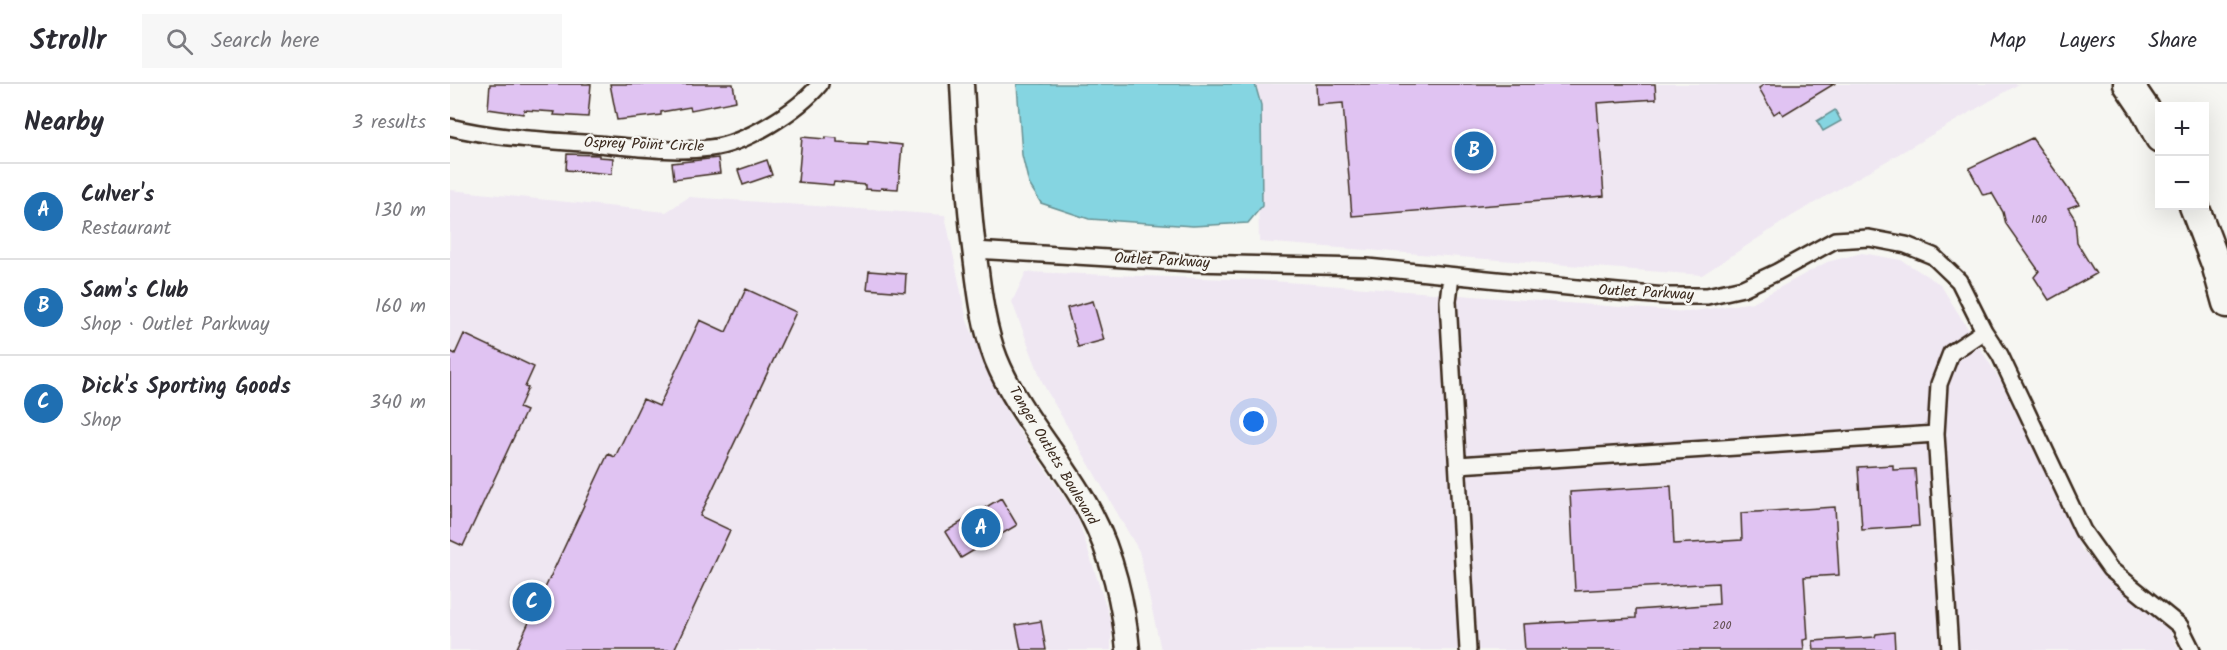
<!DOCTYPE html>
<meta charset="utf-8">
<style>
:root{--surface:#fff;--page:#f7f7f7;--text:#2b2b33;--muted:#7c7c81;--line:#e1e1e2;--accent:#1f6fb2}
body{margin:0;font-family:Kalam,sans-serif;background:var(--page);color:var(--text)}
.controls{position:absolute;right:18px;top:18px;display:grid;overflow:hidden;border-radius:0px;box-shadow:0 6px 24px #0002}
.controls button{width:54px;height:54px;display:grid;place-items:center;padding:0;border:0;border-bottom:2px solid var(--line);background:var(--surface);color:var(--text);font:30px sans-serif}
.you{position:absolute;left:804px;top:338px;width:21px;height:21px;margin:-15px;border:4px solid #fff;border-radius:50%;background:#1a73e8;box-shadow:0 0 0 9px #1a73e833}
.badge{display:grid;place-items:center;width:39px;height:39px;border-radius:50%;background:var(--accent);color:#fff;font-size:20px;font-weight:700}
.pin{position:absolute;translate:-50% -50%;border:3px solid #fff;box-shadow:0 2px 6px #0006}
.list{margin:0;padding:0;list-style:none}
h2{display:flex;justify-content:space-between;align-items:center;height:78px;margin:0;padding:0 24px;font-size:26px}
h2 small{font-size:20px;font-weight:400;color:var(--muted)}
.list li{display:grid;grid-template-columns:39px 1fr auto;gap:18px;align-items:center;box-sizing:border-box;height:96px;padding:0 24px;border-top:2px solid var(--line)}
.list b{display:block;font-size:22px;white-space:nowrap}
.list p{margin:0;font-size:20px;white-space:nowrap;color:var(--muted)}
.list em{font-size:20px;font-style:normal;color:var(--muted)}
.icon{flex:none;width:33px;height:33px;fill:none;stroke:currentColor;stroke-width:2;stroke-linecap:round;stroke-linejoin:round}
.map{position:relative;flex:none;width:1777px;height:566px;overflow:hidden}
header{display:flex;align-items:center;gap:36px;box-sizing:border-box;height:84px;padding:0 30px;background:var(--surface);border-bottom:2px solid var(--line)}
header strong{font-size:28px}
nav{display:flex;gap:33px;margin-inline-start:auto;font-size:21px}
.search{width:420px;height:54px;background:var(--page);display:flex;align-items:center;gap:15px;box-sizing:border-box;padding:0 21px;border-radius:0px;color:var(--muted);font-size:22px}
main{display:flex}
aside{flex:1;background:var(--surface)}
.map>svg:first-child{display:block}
.built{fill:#efe7f2}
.water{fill:#85d5e1;stroke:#679193;stroke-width:1.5}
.building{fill:#e0c3f2;stroke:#3b2a1e;stroke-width:1.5}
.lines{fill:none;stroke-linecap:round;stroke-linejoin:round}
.street-casing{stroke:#3b2a1e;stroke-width:20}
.secondary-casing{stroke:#3b2a1e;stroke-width:27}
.highway-casing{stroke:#3b2a1e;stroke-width:33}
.street{stroke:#f6f6f2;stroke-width:15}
.secondary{stroke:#f6f6f2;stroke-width:22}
.highway{stroke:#f6f6f2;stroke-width:28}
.labels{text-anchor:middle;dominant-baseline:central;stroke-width:5;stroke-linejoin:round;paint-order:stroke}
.number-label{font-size:12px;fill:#645053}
.street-label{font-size:15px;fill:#3b2a1e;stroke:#f6f6f2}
</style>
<header>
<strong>Strollr</strong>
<div class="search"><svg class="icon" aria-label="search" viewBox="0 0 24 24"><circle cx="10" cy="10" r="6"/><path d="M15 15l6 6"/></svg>Search here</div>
<nav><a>Map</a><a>Layers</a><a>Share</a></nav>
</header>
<main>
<aside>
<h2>Nearby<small>3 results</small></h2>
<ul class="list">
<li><span class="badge">A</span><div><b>Culver's</b><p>Restaurant</p></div><em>130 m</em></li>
<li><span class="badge">B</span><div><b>Sam's Club</b><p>Shop · Outlet Parkway</p></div><em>160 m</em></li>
<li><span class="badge">C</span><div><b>Dick's Sporting Goods</b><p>Shop</p></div><em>340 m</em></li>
</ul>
</aside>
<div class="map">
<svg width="1777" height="566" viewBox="0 0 1777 566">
<rect width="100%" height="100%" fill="#f6f6f2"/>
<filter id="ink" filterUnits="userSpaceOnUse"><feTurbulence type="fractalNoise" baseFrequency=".0167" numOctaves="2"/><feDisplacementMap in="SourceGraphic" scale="12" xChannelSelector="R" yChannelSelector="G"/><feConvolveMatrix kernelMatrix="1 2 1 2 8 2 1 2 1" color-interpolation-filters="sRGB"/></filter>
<g filter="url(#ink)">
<path class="built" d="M806 0H1569L1342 132 1252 191 809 158Z
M0 106 216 128 239 113 495 131 517 237 560 333 627 432 662 541 661 566H0Z
M1412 169 1451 176 1490 200 1552 299 1632 466 1670 505 1720 547 1729 566H711L689 467 593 300 562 218 576 188 809 196 1237 228 1303 218 1377 178Z"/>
<path class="water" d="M567 0H805L811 21 812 122 798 139 743 142 639 135 591 119 579 100 572 71Z
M1385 26 1391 37 1373 47 1367 37Z"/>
<path class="building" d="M40 0H141L138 33 104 31 105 28 74 26 73 30 38 25Z
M160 0H283L286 17 241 26 240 23 211 28V31L203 32 167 36Z
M866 0H1205L1206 15 1147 19 1154 112 902 132 893 19 867 21Z
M1315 0H1384L1333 31 1330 26 1324 30 1309 4Z
M352 53 375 55V53L387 54V58L418 60V57L452 61 448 105 431 104 430 106 415 105V101L384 98 383 101 348 98Z
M1582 54 1629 120 1618 124 1625 135 1627 159 1646 190 1599 216 1584 193 1589 187 1556 140 1553 128 1542 109 1533 111 1519 84Z
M117 70 149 71V73L163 74 162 90 116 86Z
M268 74 270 89 224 95 222 79Z
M317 76 322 91 293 101 288 86Z
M419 187 456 190 455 208 417 205Z
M296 205 346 228 250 432 280 446 224 566H66L158 370 165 373 193 315 209 322 250 236 276 248Z
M643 217 654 256 628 263 617 224Z
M14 250 84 283 75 303 78 304 69 324 76 327 13 462 0 456V267L5 270Z
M1443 381V386L1465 385 1469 442 1412 446 1408 383Z
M1221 402 1224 460 1292 456 1291 429 1385 423 1389 491 1354 493 1358 555 1353 556 1354 566H1075L1073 540 1186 534V526L1269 520 1268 499 1125 507 1120 408Z
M551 414 567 441 511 474 495 448Z
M591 537 596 566H571L566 541Z
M1444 548 1445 566H1364L1363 557 1425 553 1426 550Z"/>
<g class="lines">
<defs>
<path id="street" d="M0 43C48 55 97 56 146 60 183 63 223 69 260 64 295 60 348 27 370 0
M524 166 741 179 917 183 1168 208 1216 212H1257L1293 204 1327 188 1385 156 1419 154 1456 161 1483 172 1509 197 1534 247 1550 271 1633 447 1660 485 1730 542 1742 566
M1001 192 998 217 1018 566
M1008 381 1486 350
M1500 566 1486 350 1489 300 1501 269 1534 247"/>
<path id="secondary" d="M512 0C515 55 517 109 524 164 529 202 532 239 546 275 569 332 613 376 641 430 662 470 674 521 678 566"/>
<path id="highway" d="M1678 0 1695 25 1710 54
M1744 122 1766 180 1777 219"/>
</defs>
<use href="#street" class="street-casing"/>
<use href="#secondary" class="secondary-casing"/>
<use href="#highway" class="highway-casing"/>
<use href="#street" class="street"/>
<use href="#secondary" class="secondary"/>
<use href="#highway" class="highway"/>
</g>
</g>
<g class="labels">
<g class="number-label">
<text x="1589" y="135">100</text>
<text x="1272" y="541">200</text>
</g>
<g class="street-label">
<text transform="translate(194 61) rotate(2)">Osprey Point Circle</text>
<text transform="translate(712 177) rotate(3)">Outlet Parkway</text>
<text transform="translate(1196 209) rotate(3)">Outlet Parkway</text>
<text transform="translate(603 372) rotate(59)">Tanger Outlets Boulevard</text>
</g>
</g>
</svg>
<div class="controls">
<button>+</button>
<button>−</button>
</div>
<div class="you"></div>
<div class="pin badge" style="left:531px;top:444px">A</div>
<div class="pin badge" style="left:1024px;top:67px">B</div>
<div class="pin badge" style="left:82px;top:518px">C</div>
</div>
</main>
